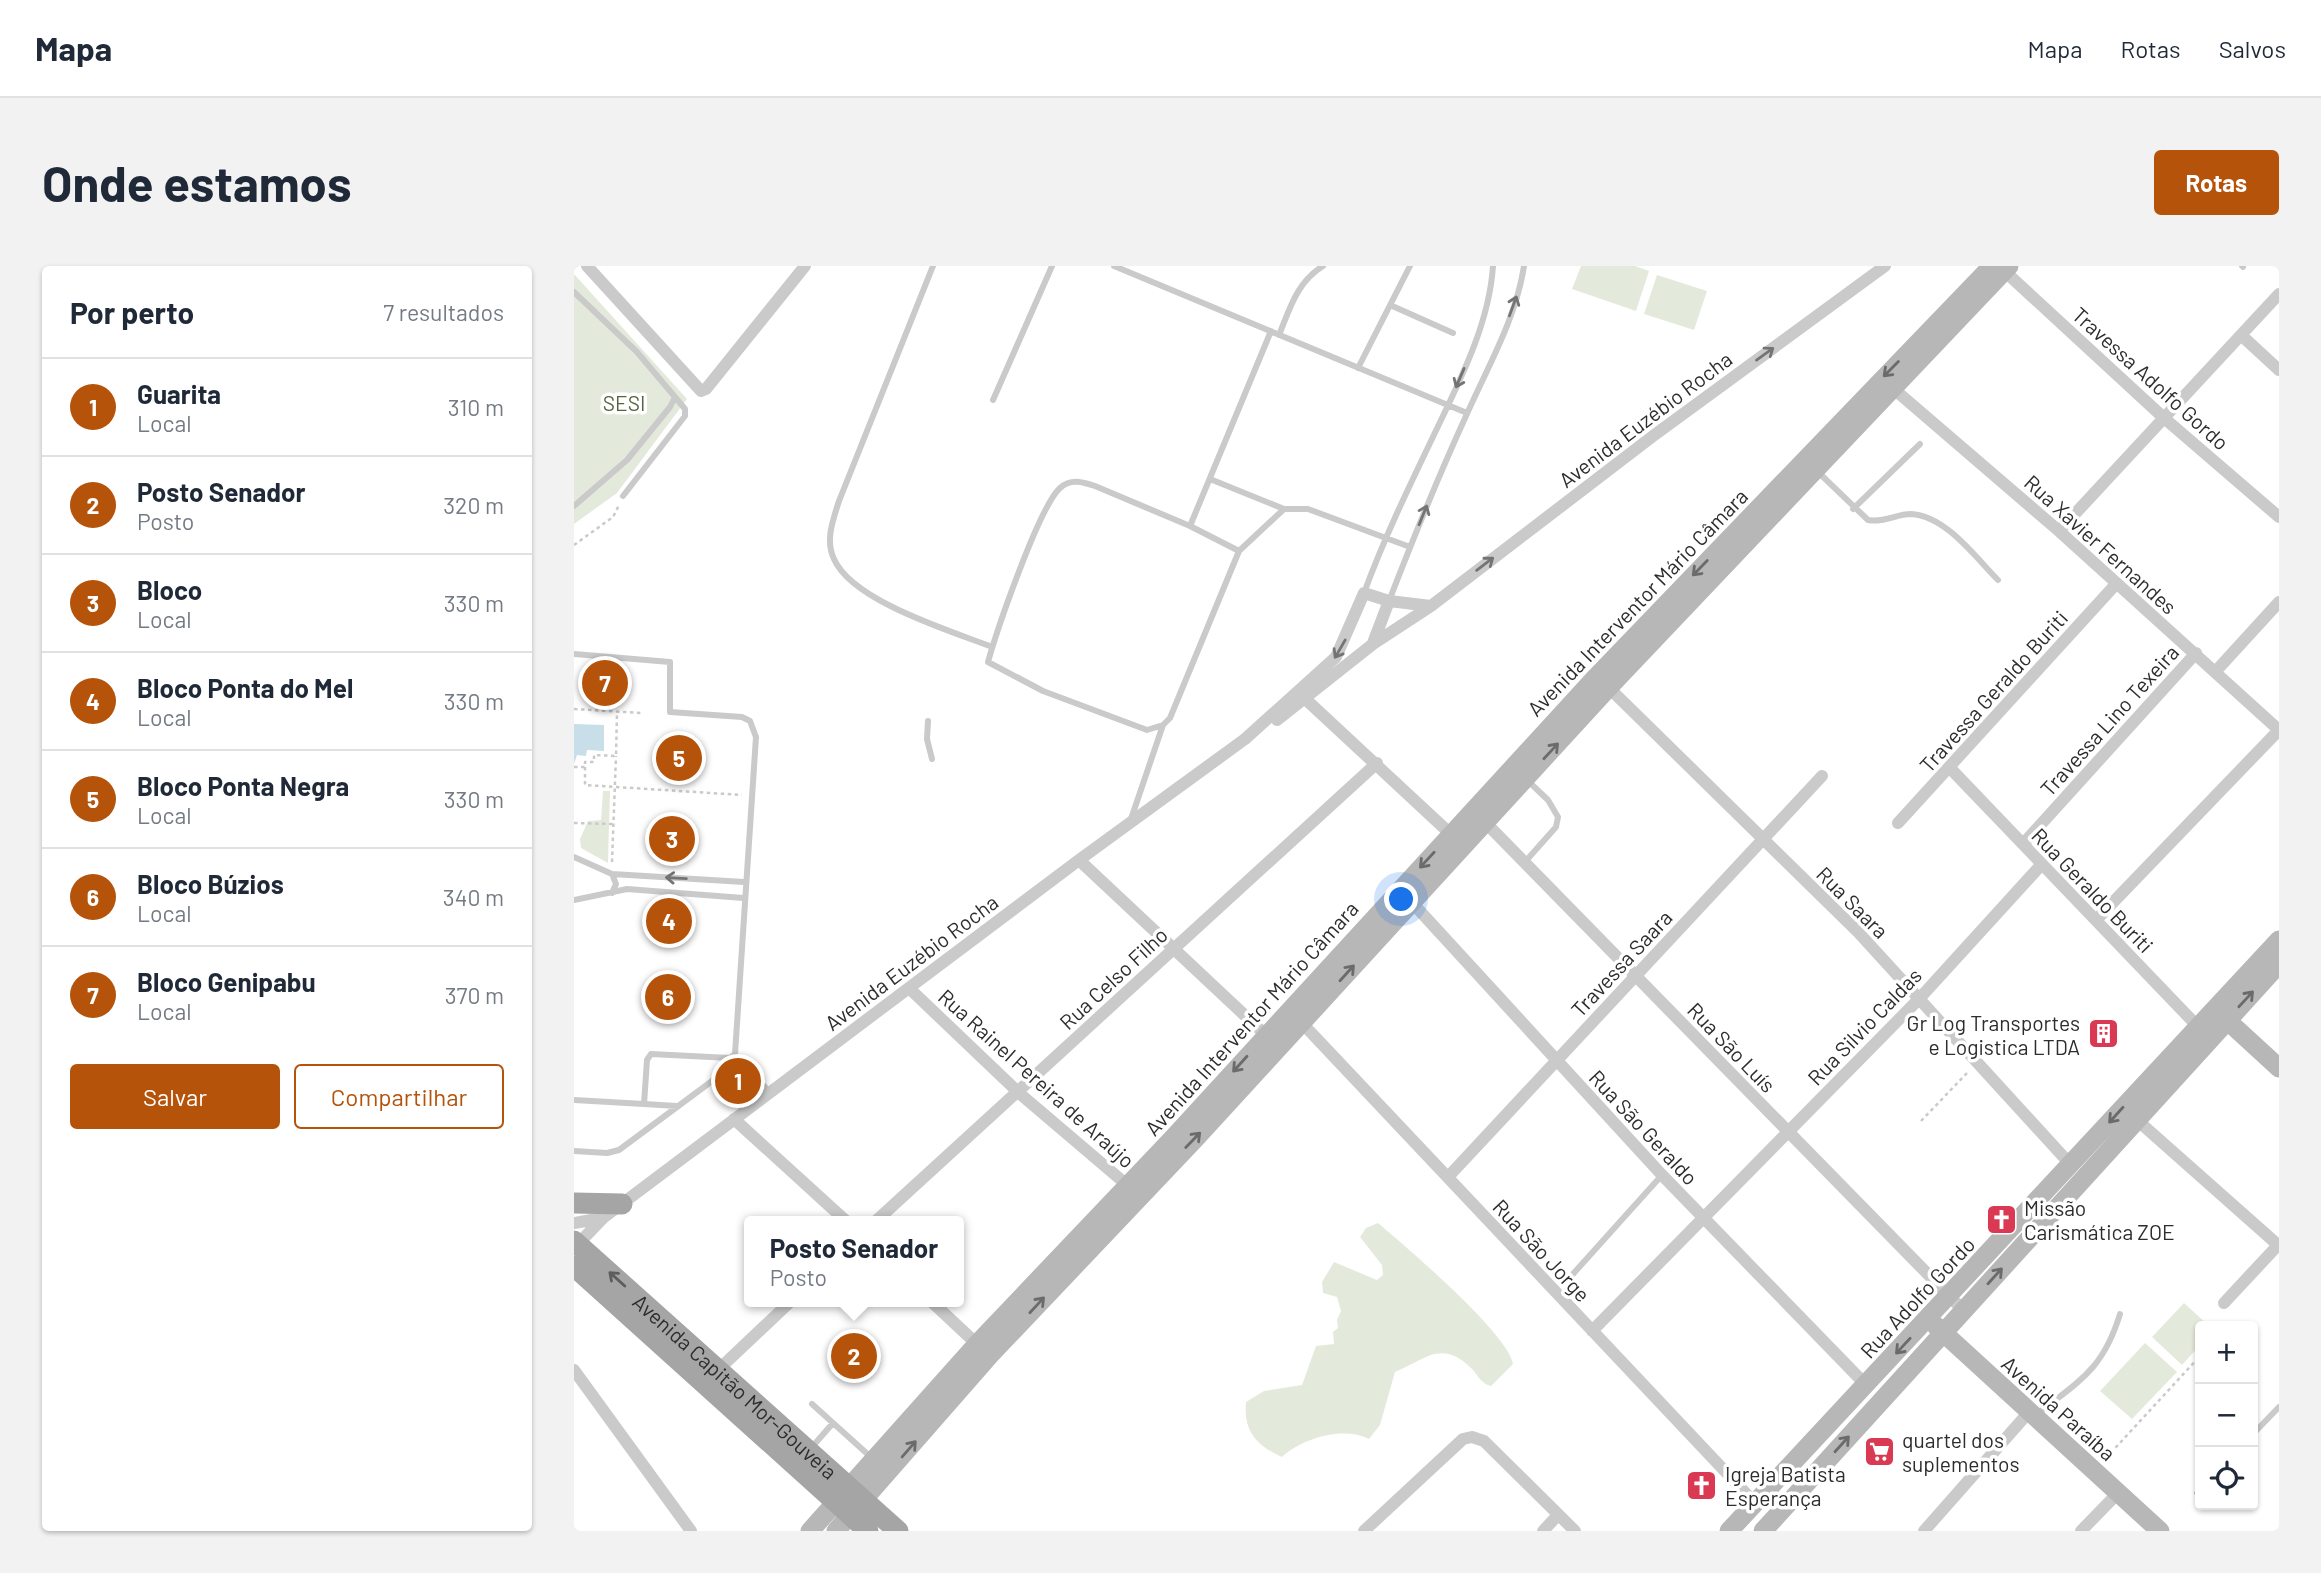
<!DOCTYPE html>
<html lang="pt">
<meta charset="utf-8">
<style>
:root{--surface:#fff;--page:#f2f2f3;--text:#1f2937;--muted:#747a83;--line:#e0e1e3;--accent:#b45309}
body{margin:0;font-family:Barlow,sans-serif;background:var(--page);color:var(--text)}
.controls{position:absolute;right:21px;bottom:21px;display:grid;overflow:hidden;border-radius:7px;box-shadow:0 2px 5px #0004}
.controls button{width:63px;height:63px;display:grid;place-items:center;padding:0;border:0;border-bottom:2px solid var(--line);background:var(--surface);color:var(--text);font:35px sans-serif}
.you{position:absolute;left:828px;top:634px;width:24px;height:24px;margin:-18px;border:5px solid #fff;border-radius:50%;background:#1a73e8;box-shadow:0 0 0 10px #1a73e833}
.badge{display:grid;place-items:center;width:46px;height:46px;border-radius:50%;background:var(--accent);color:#fff;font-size:23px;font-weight:700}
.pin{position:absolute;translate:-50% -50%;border:4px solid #fff;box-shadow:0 2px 7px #0006}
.popup{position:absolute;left:170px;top:950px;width:220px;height:91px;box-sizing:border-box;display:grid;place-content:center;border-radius:7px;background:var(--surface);filter:drop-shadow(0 2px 5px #0005);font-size:23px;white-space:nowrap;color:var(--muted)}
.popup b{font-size:26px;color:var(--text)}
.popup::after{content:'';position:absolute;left:50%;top:100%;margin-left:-14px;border:14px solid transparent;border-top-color:var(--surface)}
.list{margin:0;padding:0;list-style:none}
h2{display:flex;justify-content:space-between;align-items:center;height:91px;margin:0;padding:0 28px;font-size:30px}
h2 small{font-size:23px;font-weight:400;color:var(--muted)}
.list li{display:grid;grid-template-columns:46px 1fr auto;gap:21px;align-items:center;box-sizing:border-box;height:98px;padding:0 28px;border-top:2px solid var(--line)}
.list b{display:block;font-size:26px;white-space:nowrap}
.list p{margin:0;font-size:23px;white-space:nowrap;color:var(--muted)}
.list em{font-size:23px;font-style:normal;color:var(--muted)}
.actions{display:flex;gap:14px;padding:21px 28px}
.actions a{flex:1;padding:16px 0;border:2px solid var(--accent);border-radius:7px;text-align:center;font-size:24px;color:var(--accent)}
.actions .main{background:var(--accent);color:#fff}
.icon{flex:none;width:38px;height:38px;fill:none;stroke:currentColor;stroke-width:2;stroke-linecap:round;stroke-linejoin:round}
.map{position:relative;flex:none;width:1705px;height:1265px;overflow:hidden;border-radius:7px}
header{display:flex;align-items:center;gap:42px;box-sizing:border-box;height:98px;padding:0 35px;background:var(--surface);border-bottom:2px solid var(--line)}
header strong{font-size:33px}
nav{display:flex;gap:38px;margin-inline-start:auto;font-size:24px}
.intro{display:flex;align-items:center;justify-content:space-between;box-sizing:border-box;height:168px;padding:0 42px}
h1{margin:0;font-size:49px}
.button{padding:18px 32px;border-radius:7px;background:var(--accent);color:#fff;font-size:24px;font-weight:700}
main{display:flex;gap:42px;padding:0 42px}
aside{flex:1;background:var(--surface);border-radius:7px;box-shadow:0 2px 5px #0004}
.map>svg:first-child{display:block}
.green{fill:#e4eadb}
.water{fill:#c8dfe9}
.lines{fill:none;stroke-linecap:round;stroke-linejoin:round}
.path{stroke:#cacaca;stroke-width:2.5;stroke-dasharray:3.5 3.5;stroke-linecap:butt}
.lane{stroke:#cacaca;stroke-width:6}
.street{stroke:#cacaca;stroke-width:12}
.secondary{stroke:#b7b7b7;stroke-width:19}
.primary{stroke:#a5a5a5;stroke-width:21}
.oneway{stroke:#747474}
.oneway2{stroke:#6b6b6b}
.oneway3{stroke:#5d5d5d}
.labels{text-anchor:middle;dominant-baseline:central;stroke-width:7;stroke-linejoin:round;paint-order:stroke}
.street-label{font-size:21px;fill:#2d2d2d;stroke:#fff}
.park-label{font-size:21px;fill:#54653d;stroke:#fff}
.poi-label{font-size:21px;fill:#2d2d2d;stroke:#fff;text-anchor:start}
</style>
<header>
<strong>Mapa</strong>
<nav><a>Mapa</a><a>Rotas</a><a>Salvos</a></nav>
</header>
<div class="intro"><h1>Onde estamos</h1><a class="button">Rotas</a></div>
<main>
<aside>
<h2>Por perto<small>7 resultados</small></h2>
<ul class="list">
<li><span class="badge">1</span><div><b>Guarita</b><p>Local</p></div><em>310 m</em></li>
<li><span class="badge">2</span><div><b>Posto Senador</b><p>Posto</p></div><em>320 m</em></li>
<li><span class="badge">3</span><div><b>Bloco</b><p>Local</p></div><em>330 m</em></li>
<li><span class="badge">4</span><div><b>Bloco Ponta do Mel</b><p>Local</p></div><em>330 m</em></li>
<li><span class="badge">5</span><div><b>Bloco Ponta Negra</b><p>Local</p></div><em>330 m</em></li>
<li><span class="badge">6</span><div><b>Bloco Búzios</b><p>Local</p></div><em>340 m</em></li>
<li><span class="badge">7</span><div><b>Bloco Genipabu</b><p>Local</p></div><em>370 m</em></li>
</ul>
<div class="actions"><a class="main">Salvar</a><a>Compartilhar</a></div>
</aside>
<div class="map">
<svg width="1705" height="1265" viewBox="0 0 1705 1265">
<rect width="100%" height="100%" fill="#fff"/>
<path class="green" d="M1007 0H1061L1075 5 1062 45 998 23Z
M0 8 113 133 43 227 0 258Z
M1083 9 1133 25 1120 64 1070 48Z
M29 525H36L34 597 7 582 6 573 14 555 27 554Z
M804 957C831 980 934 1067 939 1098L917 1120C906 1117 905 1110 897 1102 867 1073 851 1094 821 1106L806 1159 795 1173C769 1160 729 1172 708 1191 683 1180 669 1165 672 1136L690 1125 728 1119 742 1080 760 1078 759 1066 764 1062 763 1054 767 1045 763 1031 749 1027 748 1016 760 996 803 1014 809 1009 808 999 786 971 792 962Z
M1610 1037 1635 1060H1626V1079L1608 1099 1578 1071Z
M1571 1077 1603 1106 1558 1153 1526 1125Z"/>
<path class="water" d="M0 458 30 459V485L13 484 12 490 3 489 0 498Z"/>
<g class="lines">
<path class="path" d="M0 279 39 251 45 239
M0 443 68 447
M0 501H11V496H20V489L42 490 43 446
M11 501V519L168 529
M0 557 39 558
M38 596 42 490
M1347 855 1393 807
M1532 1192 1626 1090"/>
<path class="lane" d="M359 0 265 235C259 254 251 274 260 293 278 335 377 365 418 381
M540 0 893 147
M1668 0 1669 1
M0 26 63 86 101 131 96 141 53 194 0 240
M816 39 879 67
M705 69C716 42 723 16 749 0
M784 102 836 0
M419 134 478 0
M1244 206 1294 254C1310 257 1322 248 1337 248 1372 250 1401 291 1424 314
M636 213 710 243
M49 230 111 150V143L101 131
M1279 243 1346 178
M616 260 697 65
M665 285 616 260 521 220C509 216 497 212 486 222 465 241 423 364 414 396L469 425 573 464 589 459 596 452 665 285 710 243H734L836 281
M790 327C809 275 833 225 857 175 883 120 915 61 919 0
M815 335C839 273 864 211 892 150 913 102 942 53 950 0
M0 388 96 396V446L168 451 176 455 182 471 161 788 156 792 77 788 73 794 70 838 0 834
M354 455 353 473 358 493
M557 553 589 459
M0 591 38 608 170 616
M950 597 982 561 984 551 974 534 953 514
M38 627 42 618 38 608
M0 634 53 623 169 632
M150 806 179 838
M70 838 103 840
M0 885 33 887 45 884 165 795 196 826
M999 1008 1088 909
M238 1138 299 1193
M1462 1149C1505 1115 1529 1104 1546 1048
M1679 1168 1705 1141
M238 1181 259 1157
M1623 1227 1626 1224"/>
<path class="street" d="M13 0 127 125 132 123 231 0
M1425 0 1590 152 1705 251
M1667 69 1705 104
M1321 124 1485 265 1705 464 1522 654
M1485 265 1705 28
M799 377 815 335
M1642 405 1705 336
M1030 417 1284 666 1497 899
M726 428 882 573
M703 454 799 378 857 340 1079 170 1311 0
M1375 501 1629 766
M907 552 1389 1044
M1324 557 1542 318
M1449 578 1622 387
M505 594 696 773
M833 631 1088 909 1292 1119
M336 723 445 827 559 924
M728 757 1181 1237
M160 853 272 955
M1563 854 1704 979
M874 911 1248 510
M302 955 803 497
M0 957 28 952
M4 978 29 952 505 594 671 473 762 391 790 327 815 335 857 340
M358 1036 406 1081
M1650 1037 1705 978
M1018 1065 1345 733 1468 598
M0 1104 117 1265
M144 1104 216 1036
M790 1265 889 1173 898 1171 910 1175 1001 1265
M969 1265 983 1250
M1350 1265 1455 1146
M1507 1265 1544 1227"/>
<path class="secondary" d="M1644 746 1705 802
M1362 1060 1586 1265
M236 1265 403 1078 599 872 1022 411 1418 0
M262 1265 416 1089 622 872 1035 421 1435 0
M1155 1265 1705 674
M1189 1265 1705 698"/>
<g class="primary">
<path d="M0 937 48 938"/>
<path id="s1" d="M0 975 324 1265"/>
<path d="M0 1000 294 1265"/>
</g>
</g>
<defs><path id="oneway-shaft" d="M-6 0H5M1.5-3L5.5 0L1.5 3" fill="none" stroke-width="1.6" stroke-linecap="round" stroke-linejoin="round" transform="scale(1.75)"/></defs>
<g class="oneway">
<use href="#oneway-shaft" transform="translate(939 40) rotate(-70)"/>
<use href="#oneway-shaft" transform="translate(1191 88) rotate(-36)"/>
<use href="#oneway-shaft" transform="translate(886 112) rotate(113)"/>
<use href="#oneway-shaft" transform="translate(849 249) rotate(-68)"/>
<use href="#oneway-shaft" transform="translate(911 298) rotate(-37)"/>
<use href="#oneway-shaft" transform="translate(766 383) rotate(120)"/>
<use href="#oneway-shaft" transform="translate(102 612) rotate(-177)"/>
</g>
<g class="oneway2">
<use href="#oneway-shaft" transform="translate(1317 103) rotate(135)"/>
<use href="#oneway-shaft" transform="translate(1126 302) rotate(134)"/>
<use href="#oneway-shaft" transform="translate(977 485) rotate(-47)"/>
<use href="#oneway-shaft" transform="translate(853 594) rotate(133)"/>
<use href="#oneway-shaft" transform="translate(773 707) rotate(-48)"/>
<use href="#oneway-shaft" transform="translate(1672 733) rotate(-47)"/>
<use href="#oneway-shaft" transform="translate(666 798) rotate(132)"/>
<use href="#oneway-shaft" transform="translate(1542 849) rotate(132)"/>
<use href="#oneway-shaft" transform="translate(619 874) rotate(-46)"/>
<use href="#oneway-shaft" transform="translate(1421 1010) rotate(-48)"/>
<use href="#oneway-shaft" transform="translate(463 1039) rotate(-47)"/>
<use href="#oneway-shaft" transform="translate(1329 1080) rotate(133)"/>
<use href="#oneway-shaft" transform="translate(1268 1178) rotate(-48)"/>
<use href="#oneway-shaft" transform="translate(335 1183) rotate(-49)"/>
</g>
<use class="oneway3" href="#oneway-shaft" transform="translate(43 1013) rotate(-138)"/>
<defs>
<symbol id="building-square" viewBox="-11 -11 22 22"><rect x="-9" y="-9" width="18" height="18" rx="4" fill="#da3953" stroke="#fff"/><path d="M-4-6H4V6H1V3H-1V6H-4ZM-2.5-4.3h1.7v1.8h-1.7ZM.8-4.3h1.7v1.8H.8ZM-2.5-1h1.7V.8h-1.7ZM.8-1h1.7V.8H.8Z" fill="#fff"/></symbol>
<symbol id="church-square" viewBox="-11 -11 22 22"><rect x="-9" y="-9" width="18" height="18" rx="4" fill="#da3953" stroke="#fff"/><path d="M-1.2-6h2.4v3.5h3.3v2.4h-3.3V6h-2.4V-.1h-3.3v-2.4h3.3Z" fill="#fff"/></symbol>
<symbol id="supermarket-square" viewBox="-11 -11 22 22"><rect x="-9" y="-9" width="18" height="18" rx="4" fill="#da3953" stroke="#fff"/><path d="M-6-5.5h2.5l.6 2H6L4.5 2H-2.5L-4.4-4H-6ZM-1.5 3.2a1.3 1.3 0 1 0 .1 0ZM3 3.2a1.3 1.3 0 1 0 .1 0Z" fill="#fff"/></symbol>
</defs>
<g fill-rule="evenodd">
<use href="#building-square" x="1512" y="750" width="35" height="35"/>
<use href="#church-square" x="1410" y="936" width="35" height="35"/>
<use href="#supermarket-square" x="1288" y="1168" width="35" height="35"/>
<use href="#church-square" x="1110" y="1202" width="35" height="35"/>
</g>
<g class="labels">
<g class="street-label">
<text transform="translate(1577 112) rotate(42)">Travessa Adolfo Gordo</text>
<text transform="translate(1071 153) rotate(-37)">Avenida Euzébio Rocha</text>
<text transform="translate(1527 278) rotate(42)">Rua Xavier Fernandes</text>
<text transform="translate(1063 336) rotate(-46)">Avenida Interventor Mário Câmara</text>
<text transform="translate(1419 425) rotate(-48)">Travessa Geraldo Buriti</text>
<text transform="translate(1535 454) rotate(-48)">Travessa Lino Texeira</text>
<text transform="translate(1519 624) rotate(46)">Rua Geraldo Buriti</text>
<text transform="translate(1279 636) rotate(45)">Rua Saara</text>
<text transform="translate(337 696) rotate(-37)">Avenida Euzébio Rocha</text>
<text transform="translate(1047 697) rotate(-47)">Travessa Saara</text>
<text transform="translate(539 712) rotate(-43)">Rua Celso Filho</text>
<text transform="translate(677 752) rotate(-48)">Avenida Interventor Mário Câmara</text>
<text transform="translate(1290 760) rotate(-46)">Rua Silvio Caldas</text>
<text transform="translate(1158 781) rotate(46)">Rua São Luís</text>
<text transform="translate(463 812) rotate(42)">Rua Rainel Pereira de Araújo</text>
<text transform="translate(1070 861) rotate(47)">Rua São Geraldo</text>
<text transform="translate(968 984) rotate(47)">Rua São Jorge</text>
<text transform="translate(1343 1031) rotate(-47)">Rua Adolfo Gordo</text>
<text stroke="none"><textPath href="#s1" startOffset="217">Avenida Capitão Mor-Gouveia</textPath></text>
<text transform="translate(1485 1142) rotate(42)">Avenida Paraíba</text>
</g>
<g class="park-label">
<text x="50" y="136">SESI</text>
</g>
<g class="poi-label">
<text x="1506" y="756" text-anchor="end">Gr Log Transportes<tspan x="1506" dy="24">e Logistica LTDA</tspan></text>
<text x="1450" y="941">Missão<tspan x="1450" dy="24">Carismática ZOE</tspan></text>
<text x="1328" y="1173">quartel dos<tspan x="1328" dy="24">suplementos</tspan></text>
<text x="1151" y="1207">Igreja Batista<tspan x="1151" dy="24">Esperança</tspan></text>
</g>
</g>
</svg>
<div class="controls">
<button>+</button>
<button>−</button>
<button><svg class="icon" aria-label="locate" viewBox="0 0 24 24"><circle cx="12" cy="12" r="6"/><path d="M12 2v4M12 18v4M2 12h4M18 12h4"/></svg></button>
</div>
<div class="you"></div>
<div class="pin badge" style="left:164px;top:815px">1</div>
<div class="pin badge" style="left:280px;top:1090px">2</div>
<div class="popup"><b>Posto Senador</b>Posto</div>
<div class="pin badge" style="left:98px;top:573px">3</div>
<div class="pin badge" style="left:95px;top:655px">4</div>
<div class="pin badge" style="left:105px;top:492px">5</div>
<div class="pin badge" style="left:94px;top:731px">6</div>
<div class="pin badge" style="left:31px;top:417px">7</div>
</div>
</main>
